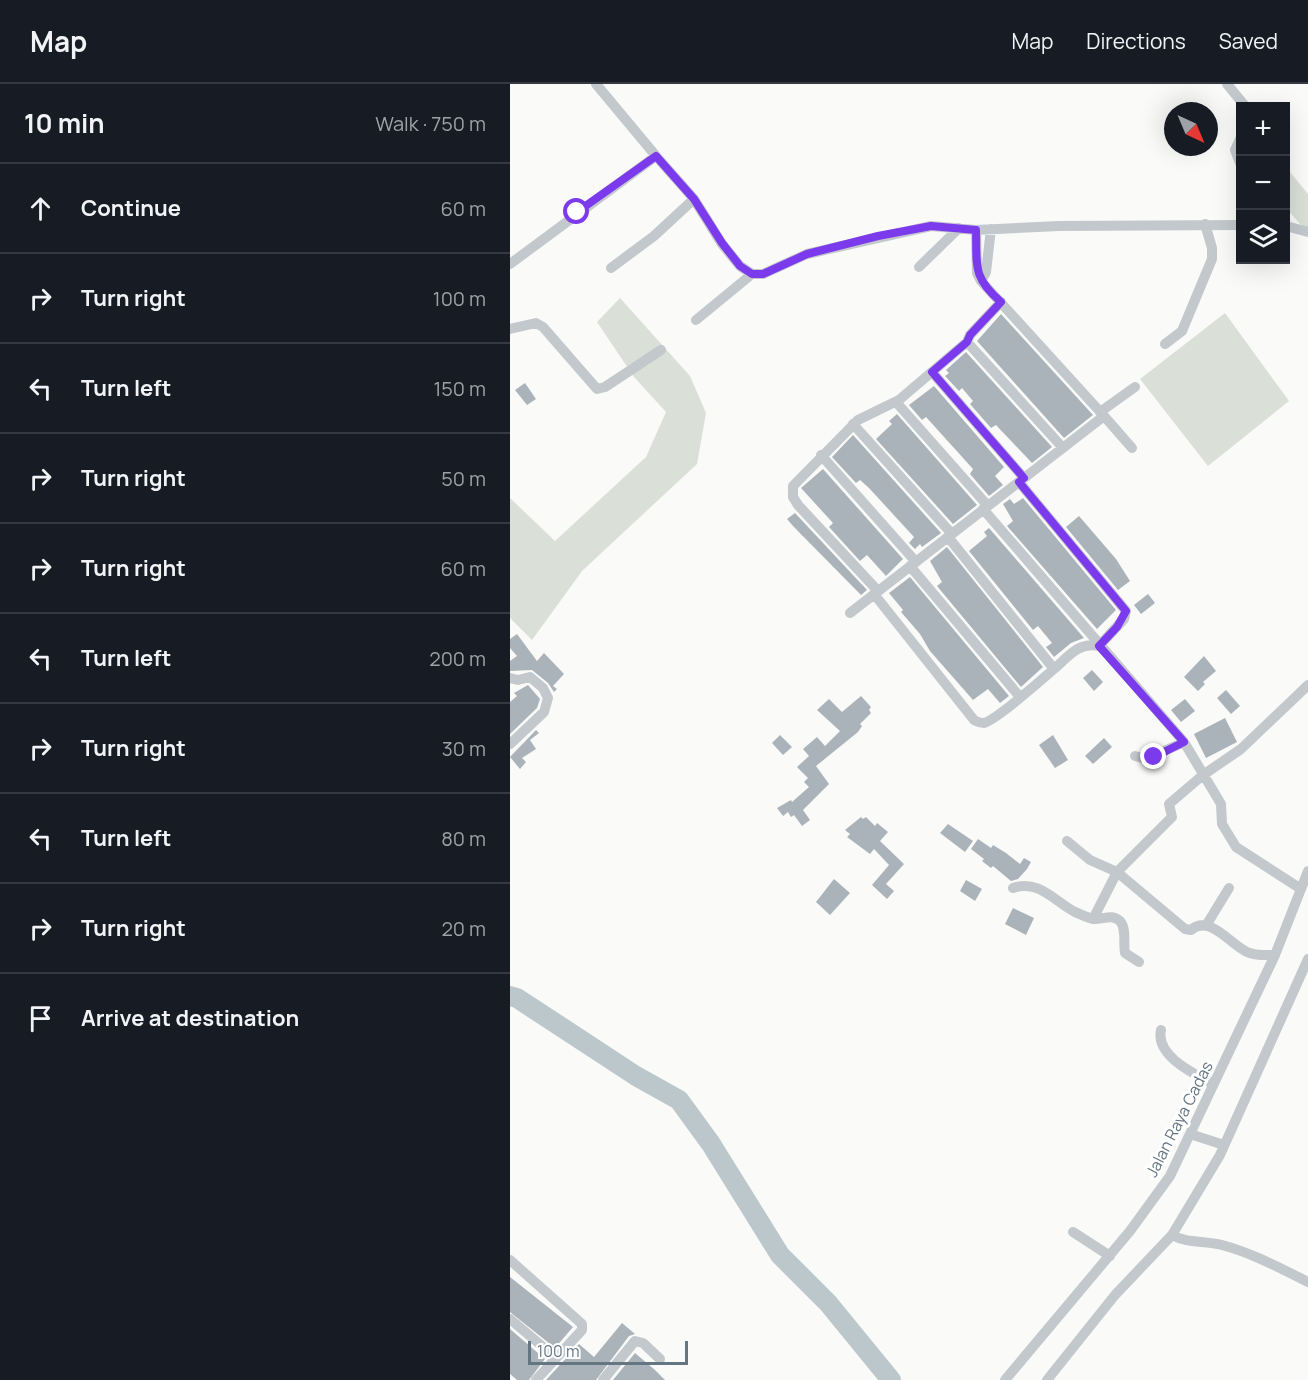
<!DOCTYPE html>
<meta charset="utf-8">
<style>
:root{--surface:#171b24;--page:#20242c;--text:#f1f3f6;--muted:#9ea1a6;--line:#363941}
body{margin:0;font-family:Manrope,sans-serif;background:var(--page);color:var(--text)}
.controls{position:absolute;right:18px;top:18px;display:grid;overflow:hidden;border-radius:0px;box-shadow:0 6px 24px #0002}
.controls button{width:54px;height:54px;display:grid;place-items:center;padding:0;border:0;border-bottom:2px solid var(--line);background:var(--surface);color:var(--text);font:30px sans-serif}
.compass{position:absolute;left:654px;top:18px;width:54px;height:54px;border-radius:50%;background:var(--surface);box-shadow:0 6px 24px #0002;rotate:136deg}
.scale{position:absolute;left:18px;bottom:15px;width:160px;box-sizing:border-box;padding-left:6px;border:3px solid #657683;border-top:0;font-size:16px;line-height:21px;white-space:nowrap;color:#657683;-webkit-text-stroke:4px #fff;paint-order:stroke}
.stop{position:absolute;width:18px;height:18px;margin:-14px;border:4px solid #7c3aed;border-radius:50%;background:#fff}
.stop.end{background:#7c3aed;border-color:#fff;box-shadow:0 2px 6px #0008}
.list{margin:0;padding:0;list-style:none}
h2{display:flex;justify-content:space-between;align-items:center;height:78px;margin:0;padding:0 24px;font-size:26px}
h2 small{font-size:20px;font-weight:400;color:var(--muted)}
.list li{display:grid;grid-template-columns:39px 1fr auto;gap:18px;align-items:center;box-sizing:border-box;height:90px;padding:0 24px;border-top:2px solid var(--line)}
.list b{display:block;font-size:22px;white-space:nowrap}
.list em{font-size:20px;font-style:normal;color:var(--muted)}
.icon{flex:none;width:33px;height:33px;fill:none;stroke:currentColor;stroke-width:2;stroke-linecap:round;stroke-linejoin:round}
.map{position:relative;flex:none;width:798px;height:1296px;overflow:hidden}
header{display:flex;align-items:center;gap:36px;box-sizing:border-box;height:84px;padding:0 30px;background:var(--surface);border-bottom:2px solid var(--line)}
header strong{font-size:28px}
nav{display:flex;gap:33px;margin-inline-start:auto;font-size:21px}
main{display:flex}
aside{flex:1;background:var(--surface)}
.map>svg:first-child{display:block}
.green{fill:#dadfd7}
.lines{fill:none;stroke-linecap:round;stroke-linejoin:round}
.river{stroke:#bbc7cb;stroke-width:20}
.building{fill:#aab3b9}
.minor{stroke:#c3c8cc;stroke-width:10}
.route{stroke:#7c3aed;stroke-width:8}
.labels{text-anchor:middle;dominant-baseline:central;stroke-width:6;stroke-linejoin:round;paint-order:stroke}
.street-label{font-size:16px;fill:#657683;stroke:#fff}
</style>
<header>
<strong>Map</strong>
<nav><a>Map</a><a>Directions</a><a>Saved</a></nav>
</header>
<main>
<aside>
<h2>10 min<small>Walk · 750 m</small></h2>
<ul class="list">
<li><svg class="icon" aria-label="ahead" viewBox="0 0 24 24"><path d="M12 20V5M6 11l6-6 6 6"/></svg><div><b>Continue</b></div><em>60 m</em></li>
<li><svg class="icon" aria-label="right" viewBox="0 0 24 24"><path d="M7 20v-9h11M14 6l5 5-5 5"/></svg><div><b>Turn right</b></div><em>100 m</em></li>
<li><svg class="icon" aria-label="left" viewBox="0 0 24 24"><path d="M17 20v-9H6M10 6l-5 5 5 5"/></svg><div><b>Turn left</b></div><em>150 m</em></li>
<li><svg class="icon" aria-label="right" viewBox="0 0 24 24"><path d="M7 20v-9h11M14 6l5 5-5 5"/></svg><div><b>Turn right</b></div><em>50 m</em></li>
<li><svg class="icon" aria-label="right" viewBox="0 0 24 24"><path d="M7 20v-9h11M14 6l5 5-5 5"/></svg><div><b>Turn right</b></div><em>60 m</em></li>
<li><svg class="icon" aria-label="left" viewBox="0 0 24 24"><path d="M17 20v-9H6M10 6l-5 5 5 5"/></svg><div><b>Turn left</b></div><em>200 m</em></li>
<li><svg class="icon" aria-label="right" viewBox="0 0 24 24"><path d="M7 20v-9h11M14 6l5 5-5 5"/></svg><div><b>Turn right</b></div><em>30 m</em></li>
<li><svg class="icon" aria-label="left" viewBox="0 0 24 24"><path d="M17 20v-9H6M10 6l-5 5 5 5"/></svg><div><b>Turn left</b></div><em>80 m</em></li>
<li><svg class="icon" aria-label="right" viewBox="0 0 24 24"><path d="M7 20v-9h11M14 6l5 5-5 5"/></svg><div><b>Turn right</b></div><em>20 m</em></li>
<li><svg class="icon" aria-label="arrive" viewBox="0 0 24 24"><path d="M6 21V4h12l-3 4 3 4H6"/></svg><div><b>Arrive at destination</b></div></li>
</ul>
</aside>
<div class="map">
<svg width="798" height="1296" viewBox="0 0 798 1296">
<rect width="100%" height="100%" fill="#fafaf8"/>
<path class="green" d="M776 83 798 110V149L776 124Z
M110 214 180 292 196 329 187 380 72 487 22 556 0 534V414L45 457 136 373 156 328 124 293 87 238Z
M715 229 779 317 698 382 630 295Z"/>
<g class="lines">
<path class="river" d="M0 912 7 914 126 992 169 1016 201 1060 270 1171 318 1219 381 1296"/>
</g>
<path class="building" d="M491 230 583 331 554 354 467 257Z
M456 268 542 363 522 379 486 341 481 344 460 320 463 317 452 304 449 307 435 292 439 289 436 286Z
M15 299 26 315 17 321 5 306Z
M424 302 494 383 485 392 493 401 479 412 460 390 463 385 416 333 412 336 399 321Z
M387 330 467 421 443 440 366 355 382 340 379 337Z
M343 351 431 449 412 463 410 460 405 465 399 459 404 453 359 404 350 396 346 399 322 373Z
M313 385 393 475 376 492 357 471 350 477 319 443 323 439 291 404Z
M513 414 606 526 587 545 497 442 503 437 493 420 500 415 504 420Z
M285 429 357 506 351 511 283 442 277 435Z
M569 432 606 475 620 497 608 506 556 443Z
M479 444 574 554 561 559 544 573 536 563 542 559 528 542 523 546 459 467 477 452 474 448Z
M437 463 533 583 511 603 427 502 432 498 420 477Z
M400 493 499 612 490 619 478 605 463 616 420 567 410 550 391 528 393 526 379 509Z
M638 510 645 519 631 530 624 521Z
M7 550 27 577 34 569 54 590 43 602 47 605 44 608 38 599 22 586 0 587V577L7 572 0 564V555Z
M694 572 706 587 693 598 695 600 688 607 674 593Z
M582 586 593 598 584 607 573 594Z
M18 601 30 615 27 624 0 650V618L7 612 4 609Z
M716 606 730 622 721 630 707 614Z
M351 612 361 623 359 626 361 629 350 640 352 642 348 648 306 682 319 700 293 726 300 736 292 742 284 731 281 733 278 728 273 732 267 724 281 716 282 718 299 703 294 698 298 694 287 683 299 672 293 665 307 653 315 662 330 647 307 626 319 615 332 628Z
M675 615 685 627 671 638 661 626Z
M715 634 727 658 696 674 684 650Z
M26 646 29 649 20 656 26 665 12 674 16 678 10 685 0 673Z
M270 651 282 663 273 671 262 659Z
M543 651 558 676 545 684 529 661Z
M594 654 602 663 583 680 575 672Z
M351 733 353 735 356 733 365 742 367 739 378 748 370 757 394 780 376 800 384 807 377 815 362 801 379 781 364 765 360 770 337 753 340 750 335 746Z
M438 740 463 757 455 768 430 749Z
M468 755 481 764 483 761 496 769 510 780 514 774 521 778 517 785 508 795 501 797 483 782 481 784 472 777 474 775 461 765Z
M324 795 340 809 320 831 306 818Z
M456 796 472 805 465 817 450 807Z
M503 824 524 834 516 851 495 840Z
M0 1193 63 1243 45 1264 0 1228Z
M112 1239 125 1250 119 1252 86 1296H36L69 1260 84 1273Z
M0 1245 35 1275 19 1296H7L0 1290Z
M125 1269 145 1286 155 1296H103Z"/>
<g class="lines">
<path class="minor" d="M86 0 146 72
M717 0 735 22
M730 55 725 66 730 79
M776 142 798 148
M0 180 146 72 184 115 212 160 230 182 242 190H253L297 170 421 142 466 146 549 142 730 141
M409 183 449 144
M101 184 144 152 184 115
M471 197 476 188 481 145
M491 218 460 251 457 258 553 364
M186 236 242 190
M0 245 26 239 33 243 87 305 95 303 151 266
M655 260 672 247 702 175V164L695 140
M422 288 514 394
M386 318 478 422
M590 328 625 303
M594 332 622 364
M343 340 442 450
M311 371 406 478
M509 398 616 527 614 535 589 562
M473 425 674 658 711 720 712 740 726 763 791 805
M400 482 510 613
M368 507 288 421 283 413V402L348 336 389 316 457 258
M364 510 464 636C468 638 469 639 474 639 488 635 531 596 544 585L438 453
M340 529 594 332 471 197 467 189 466 146
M544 585C559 572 568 558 589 562
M0 594 8 596 20 593 33 604 38 614 34 628 0 660
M625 672 637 675 674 658
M557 757 580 776 607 788 675 845 681 846C699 830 720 860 737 868 745 872 756 871 765 871
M503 804C529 795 544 817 565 828 570 830 578 834 583 835 593 836 601 829 610 837 617 845 613 860 615 869L629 878
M583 835 607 788 662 733 659 720 693 691 731 665 798 601
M697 840 719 804
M651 946C645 972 685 990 703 1000
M680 1050 714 1061
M563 1148 600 1172
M662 1151C678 1160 694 1156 712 1161 742 1169 770 1184 798 1198
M0 1176 72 1240V1246L26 1296
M0 1235 46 1274
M93 1296 125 1257 133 1259 150 1275
M495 1296 620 1147 660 1092 765 871 798 787
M537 1296 605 1211 662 1151 710 1071 798 875"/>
</g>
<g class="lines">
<path class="route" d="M67 128 146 72 184 115 212 159 230 182 242 190H253L297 170 368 152 421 142 466 146C467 181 462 193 491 218L460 251 457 258 422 288 514 394 509 398 616 527 607 543 589 562 674 658 644 673"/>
</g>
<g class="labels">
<g class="street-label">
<text transform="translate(669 1035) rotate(-63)">Jalan Raya Cadas</text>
</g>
</g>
</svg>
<div class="controls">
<button>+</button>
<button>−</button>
<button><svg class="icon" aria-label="layers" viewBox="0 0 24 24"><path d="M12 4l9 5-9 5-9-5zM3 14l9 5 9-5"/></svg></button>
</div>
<svg class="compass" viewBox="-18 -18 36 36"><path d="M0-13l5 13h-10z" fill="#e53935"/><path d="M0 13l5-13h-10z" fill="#9ea1a6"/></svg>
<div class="scale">100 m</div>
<div class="stop" style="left:67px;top:128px"></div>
<div class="stop end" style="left:644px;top:673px"></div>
</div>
</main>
